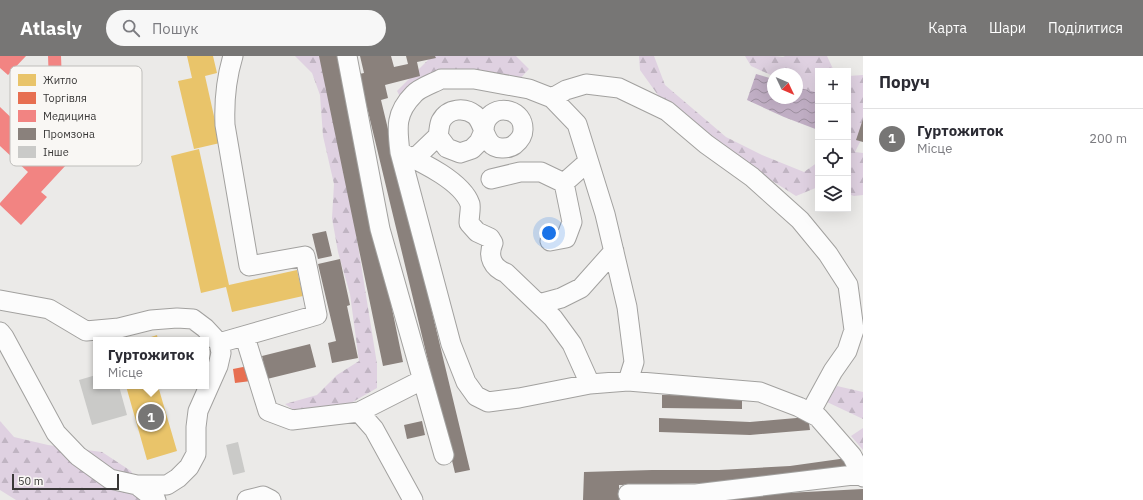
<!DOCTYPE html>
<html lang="uk">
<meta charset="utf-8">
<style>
:root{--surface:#fff;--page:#f7f7f7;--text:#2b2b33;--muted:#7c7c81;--line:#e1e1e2;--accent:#777675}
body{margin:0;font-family:"IBM Plex Sans",sans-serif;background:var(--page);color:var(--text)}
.controls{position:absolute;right:12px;top:12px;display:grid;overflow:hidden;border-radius:0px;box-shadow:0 4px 16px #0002}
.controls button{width:36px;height:36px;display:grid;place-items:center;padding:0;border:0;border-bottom:1px solid var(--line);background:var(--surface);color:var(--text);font:20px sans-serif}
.compass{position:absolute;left:767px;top:12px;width:36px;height:36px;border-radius:50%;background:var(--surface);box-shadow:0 4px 16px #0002;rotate:134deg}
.scale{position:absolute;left:12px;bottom:10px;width:107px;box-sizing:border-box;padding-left:4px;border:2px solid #393837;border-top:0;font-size:11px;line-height:14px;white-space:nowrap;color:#393837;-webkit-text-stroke:3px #f9f7f4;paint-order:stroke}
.you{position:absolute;left:549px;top:177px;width:14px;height:14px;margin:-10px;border:3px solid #fff;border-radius:50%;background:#1a73e8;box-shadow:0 0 0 6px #1a73e833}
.badge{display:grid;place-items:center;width:26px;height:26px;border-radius:50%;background:var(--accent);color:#fff;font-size:13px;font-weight:700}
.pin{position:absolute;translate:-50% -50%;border:2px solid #fff;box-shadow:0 1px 4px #0006}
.popup{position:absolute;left:93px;top:281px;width:116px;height:52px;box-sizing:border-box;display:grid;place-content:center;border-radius:0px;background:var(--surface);filter:drop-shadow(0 1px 3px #0005);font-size:13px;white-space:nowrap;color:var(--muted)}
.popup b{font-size:15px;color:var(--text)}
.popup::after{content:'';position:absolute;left:50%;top:100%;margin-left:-8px;border:8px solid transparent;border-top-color:var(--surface)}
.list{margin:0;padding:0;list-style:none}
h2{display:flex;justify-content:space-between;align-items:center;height:52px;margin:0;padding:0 16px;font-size:17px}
h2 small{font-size:13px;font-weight:400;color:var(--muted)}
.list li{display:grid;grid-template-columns:26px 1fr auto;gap:12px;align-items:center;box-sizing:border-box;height:60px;padding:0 16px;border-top:1px solid var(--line)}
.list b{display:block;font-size:15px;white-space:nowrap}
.list p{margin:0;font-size:13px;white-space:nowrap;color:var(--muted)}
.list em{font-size:13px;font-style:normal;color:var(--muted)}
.icon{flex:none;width:22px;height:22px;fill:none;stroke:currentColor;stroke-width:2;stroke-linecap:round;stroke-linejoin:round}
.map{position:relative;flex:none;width:863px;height:444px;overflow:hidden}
header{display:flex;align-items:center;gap:24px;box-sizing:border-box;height:56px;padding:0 20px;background:var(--accent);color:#fff}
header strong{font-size:19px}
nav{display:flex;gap:22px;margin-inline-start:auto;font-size:14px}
.search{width:280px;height:36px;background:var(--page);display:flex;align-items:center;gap:10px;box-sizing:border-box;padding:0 14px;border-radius:22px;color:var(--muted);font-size:15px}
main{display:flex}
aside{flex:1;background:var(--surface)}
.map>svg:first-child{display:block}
.forest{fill:url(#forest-firs)}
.water{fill:url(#water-waves)}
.homes{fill:#e9c46a}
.shops{fill:#e76f51}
.health{fill:#f28482}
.industry{fill:#8a817c}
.building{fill:#cacac8}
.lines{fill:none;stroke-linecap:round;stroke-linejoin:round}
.minor-casing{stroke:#a2a19f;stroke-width:21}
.minor{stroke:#fcfcfc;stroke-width:19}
.key{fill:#f9f7f4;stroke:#bfbebb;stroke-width:1}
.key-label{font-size:11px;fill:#393837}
</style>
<header>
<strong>Atlasly</strong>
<div class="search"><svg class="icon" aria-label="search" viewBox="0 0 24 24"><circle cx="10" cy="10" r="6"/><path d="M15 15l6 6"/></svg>Пошук</div>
<nav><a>Карта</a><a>Шари</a><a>Поділитися</a></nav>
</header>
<main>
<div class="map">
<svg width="863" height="444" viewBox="0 0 863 444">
<defs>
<pattern id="forest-firs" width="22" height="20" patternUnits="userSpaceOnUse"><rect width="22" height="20" fill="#dfd1e1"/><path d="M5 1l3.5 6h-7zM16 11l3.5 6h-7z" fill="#c0b4c2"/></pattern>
<pattern id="water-waves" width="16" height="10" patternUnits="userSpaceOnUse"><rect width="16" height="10" fill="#c0aec4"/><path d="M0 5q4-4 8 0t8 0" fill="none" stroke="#9d8fa0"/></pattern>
</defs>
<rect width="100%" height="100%" fill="#ebeae8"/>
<path class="forest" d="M295 0H323L344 102 377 308V332L351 347 295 355 285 348 317 339 337 319 359 305 350 238 338 196 332 162 334 128 323 80 320 39 312 17Z
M432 0H516L529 13 517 26 480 15 403 46 397 35Z
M639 0H654L665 29 726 81 762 99 804 116 818 106V131L796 140 754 113 660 42 640 14Z
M745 0H775L783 1 785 0H827L834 15H818V40L797 30V18H773V20L751 10Z
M863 19V80L855 96 863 97V139L854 140 848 138V20Z
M837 330 863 336V363L827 346Z
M0 365 14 381 48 389 102 396 131 415 146 444H16L0 434Z
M863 372V394L851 380Z"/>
<path class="water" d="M756 18 773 23V42H797V31L818 37V74L784 61 747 44Z"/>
<path class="homes" d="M187 0H213L217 17 205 20 220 87 194 93 178 25 192 22Z
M199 93 229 229 297 214 303 240 232 256 226 231 201 237 171 100Z
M157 279 158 284H142Z
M126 330H158L177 395 147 404Z"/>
<path class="shops" d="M248 310 251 325 235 327 233 313Z"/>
<path class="health" d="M0 0H26L8 19 0 12Z
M48 0H61L64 75 91 46 116 68 86 101 79 95 41 136 47 141 21 169 0 149V147L28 116 0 90V51L42 91 51 82Z"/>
<path class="industry" d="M319 0H340L403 306 383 310Z
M360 0H391L394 11 408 8 406 0H435L436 2 417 6 420 20 385 29 388 42 381 44 470 414 455 417 359 18 364 17Z
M863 63V86L856 84Z
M326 175 332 200 318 203 312 178Z
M340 203 350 249 347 250 358 302 332 307 328 287 336 285 318 208Z
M310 288 316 311 267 323 262 300Z
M662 339 742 340V353L662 352Z
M808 361 810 374 750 379 659 376V362L750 366Z
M422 365 425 379 407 383 404 369Z
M847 402 849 415 719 427 619 429V444H583L584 416 652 414H719L790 410Z
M863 433V444H709V441Z"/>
<path class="building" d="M96 319V330H119L127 359 92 369 79 324Z
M238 386 245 416 233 419 226 389Z"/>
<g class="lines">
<defs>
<path id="minor" d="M347 0 380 173 444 399
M441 23H474L529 33 552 42 577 68 605 158 627 251 634 306 628 325 590 328 572 288 553 262 506 217C493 212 487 201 493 187L490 182 477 176 469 167C469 161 471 153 470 148 462 125 421 106 400 96 397 72 395 57 414 38 419 32 434 27 441 23Z
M552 42 566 34 586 28 619 32 667 55 706 88 752 121 800 164 828 198 848 229 854 274 847 295 833 315 810 357
M484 75C484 71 485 66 487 63 498 47 524 54 523 74 523 81 519 85 514 89 510 92 507 92 503 92 483 93 486 68 475 59 465 51 448 52 441 65 439 69 439 76 438 80L447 92 460 97 472 93 479 86 484 75
M400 96 451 288 466 326 476 340 488 346 519 342 590 328
M414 103 438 80
M491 123 520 116H541L564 127 572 166 566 182 550 185
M564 127 582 111 589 108
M0 244 49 253 86 275 119 272 151 264 177 262 193 263 205 272 219 287 221 297 218 310 198 355 196 371V398L189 411 178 422 167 429H137L110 423 78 400 56 377 4 281 0 276
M539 248 561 242 581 232 614 195
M245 281 268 355 292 364 359 356 374 373 413 444
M219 287 317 259 305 200 249 210 225 69C224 45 226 23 233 0
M628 325 760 336 799 351 818 361 852 400 863 421
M359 356 422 324
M137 429 156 444
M628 438H696
M247 444 263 440 271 444
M696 444V438L862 418"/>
</defs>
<use href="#minor" class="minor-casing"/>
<use href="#minor" class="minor"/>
</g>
<rect x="10" y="10" width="132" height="100" rx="6" class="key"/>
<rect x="18" y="18" width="18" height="12" fill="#e9c46a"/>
<rect x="18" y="36" width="18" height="12" fill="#e76f51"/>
<rect x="18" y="54" width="18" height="12" fill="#f28482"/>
<rect x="18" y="72" width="18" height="12" fill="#8a817c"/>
<rect x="18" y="90" width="18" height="12" fill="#cacac8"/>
<g class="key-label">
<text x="43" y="28">Житло</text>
<text x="43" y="46">Торгівля</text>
<text x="43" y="64">Медицина</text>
<text x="43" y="82">Промзона</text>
<text x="43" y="100">Інше</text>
</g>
</svg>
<div class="controls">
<button>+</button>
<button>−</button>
<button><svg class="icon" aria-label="locate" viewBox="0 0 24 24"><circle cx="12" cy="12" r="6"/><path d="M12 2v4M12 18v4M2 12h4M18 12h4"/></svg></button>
<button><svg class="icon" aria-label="layers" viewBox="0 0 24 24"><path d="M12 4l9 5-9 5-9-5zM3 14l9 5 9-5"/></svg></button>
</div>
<svg class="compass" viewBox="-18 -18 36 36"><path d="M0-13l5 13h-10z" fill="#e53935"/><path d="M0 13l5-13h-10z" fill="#7c7c81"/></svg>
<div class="scale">50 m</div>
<div class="you"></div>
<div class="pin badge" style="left:151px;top:361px">1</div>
<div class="popup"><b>Гуртожиток</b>Місце</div>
</div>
<aside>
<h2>Поруч<small></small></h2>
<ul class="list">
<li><span class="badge">1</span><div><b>Гуртожиток</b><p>Місце</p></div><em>200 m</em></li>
</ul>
</aside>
</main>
